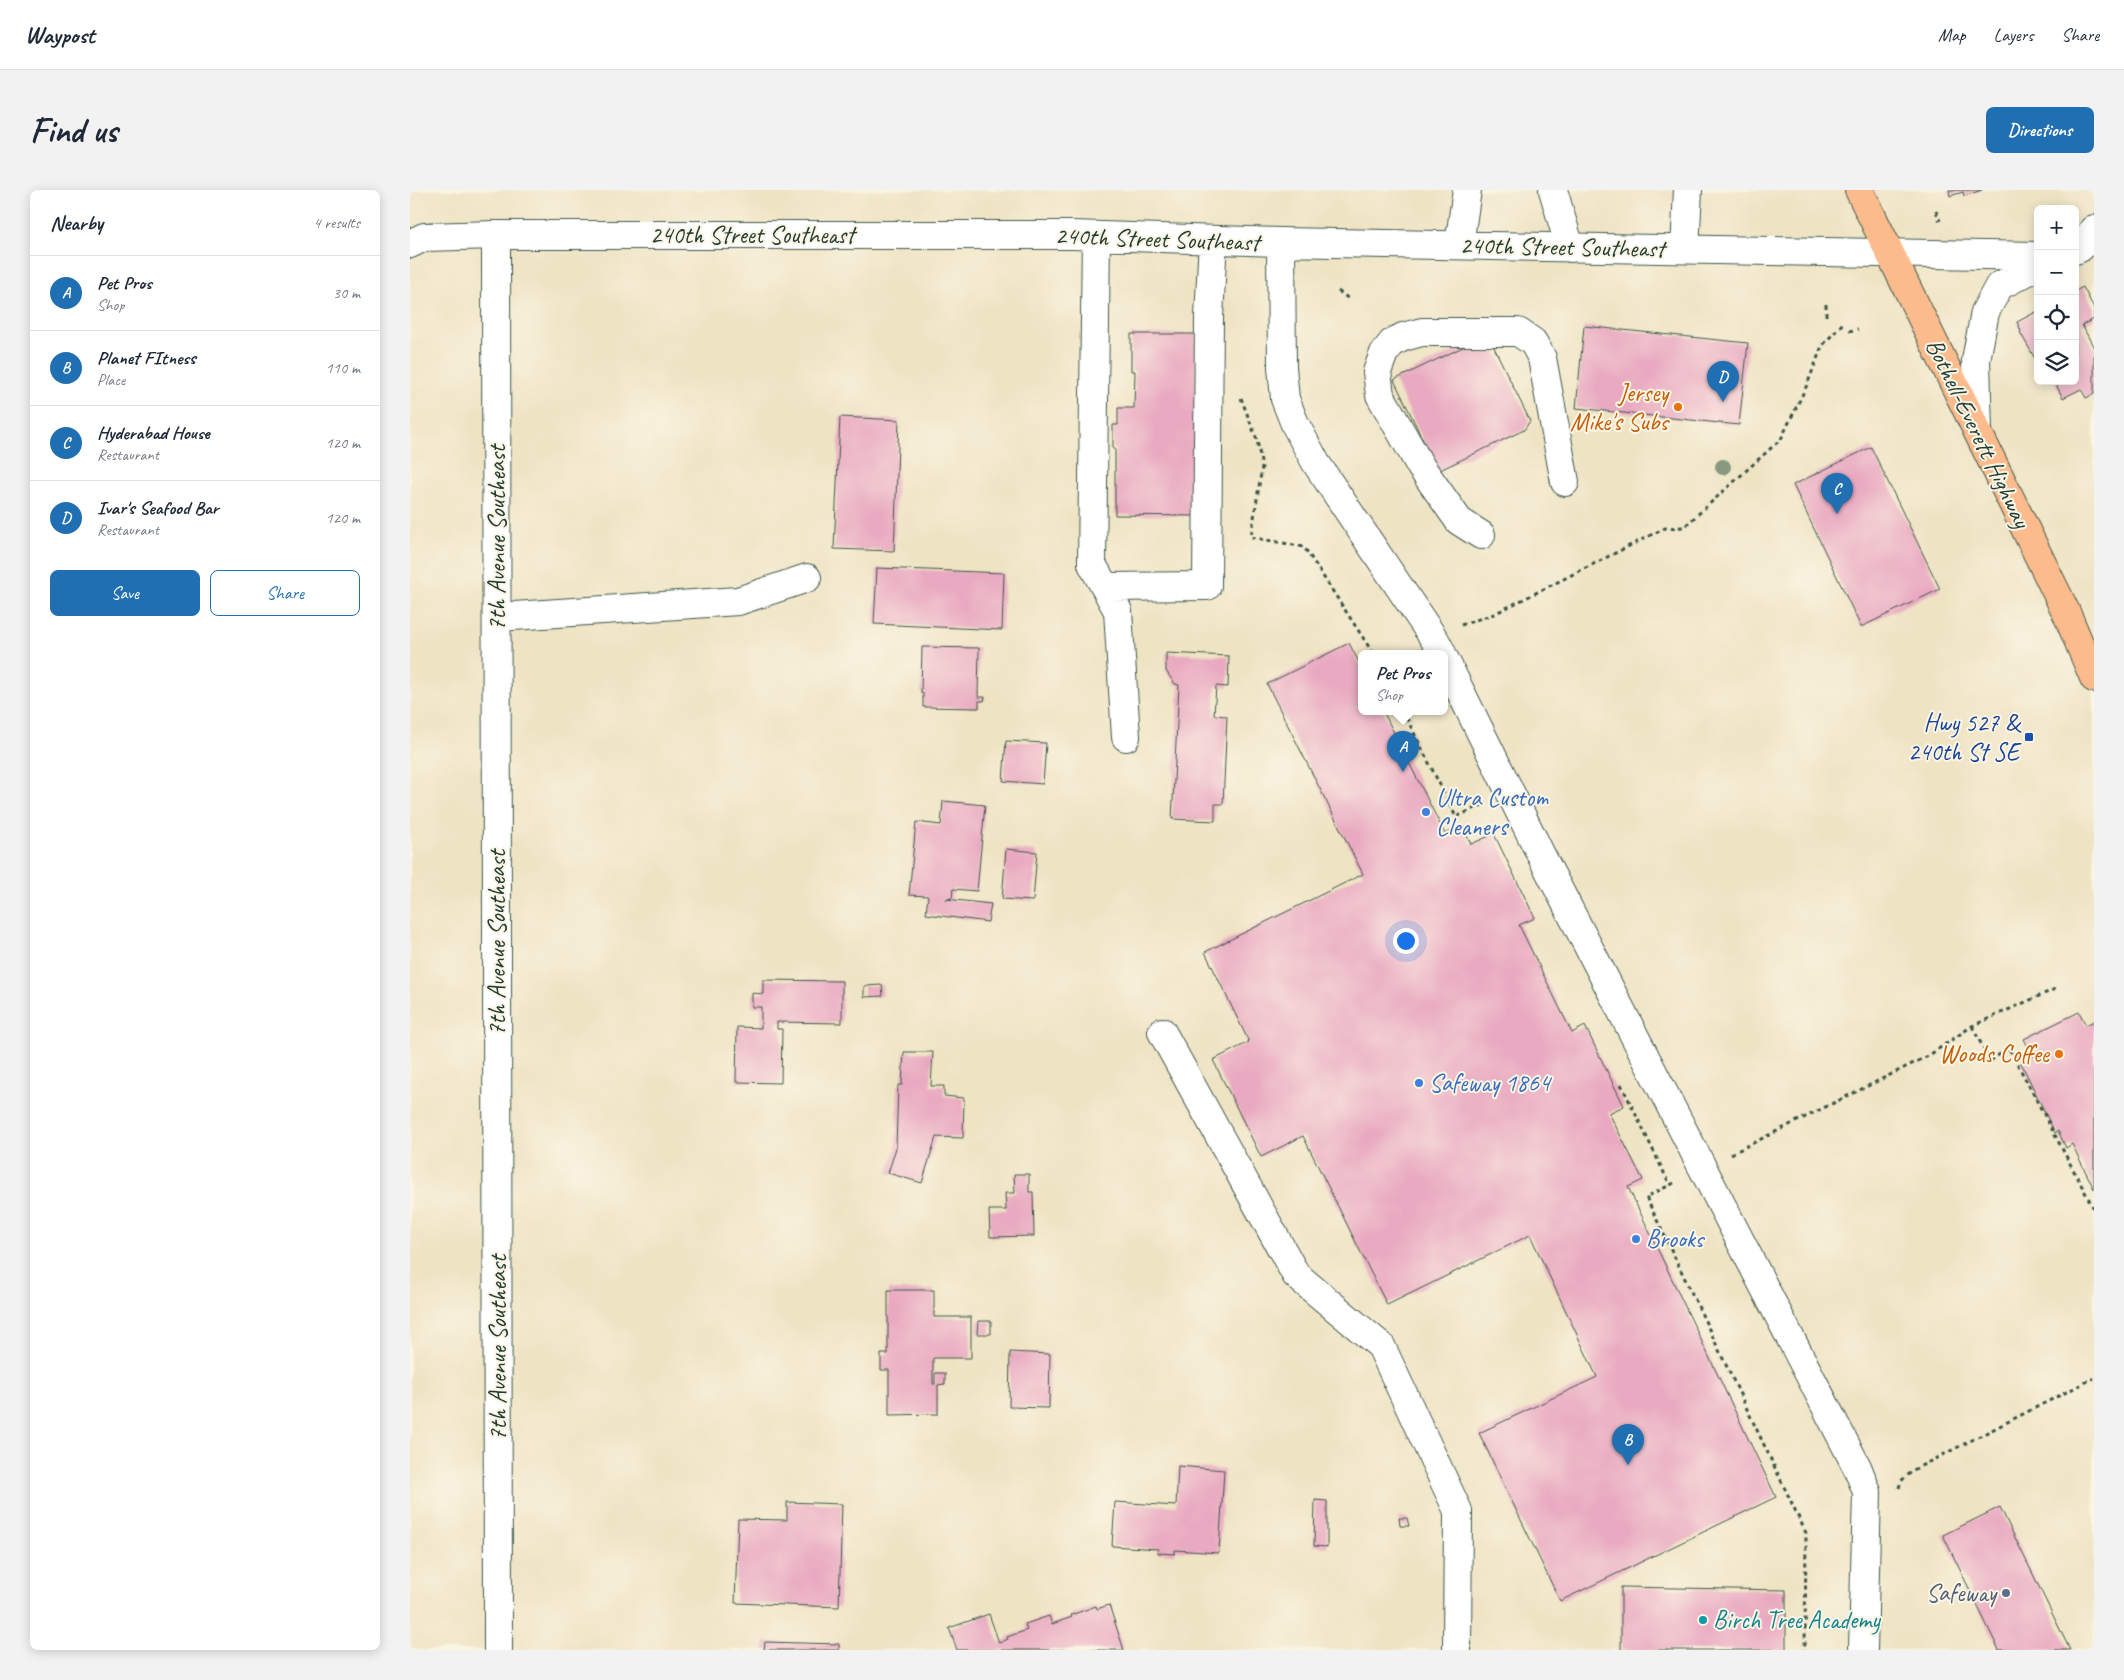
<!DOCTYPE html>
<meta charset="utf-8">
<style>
:root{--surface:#fff;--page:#f2f2f3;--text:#1f2937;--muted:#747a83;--line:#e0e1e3;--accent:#1f6fb2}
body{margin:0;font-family:Caveat,sans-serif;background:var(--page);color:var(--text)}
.controls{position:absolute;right:15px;top:15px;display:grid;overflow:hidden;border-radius:8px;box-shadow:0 2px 12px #0003}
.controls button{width:45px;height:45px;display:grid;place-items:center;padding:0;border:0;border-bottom:1px solid var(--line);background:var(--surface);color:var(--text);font:25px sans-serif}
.you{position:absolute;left:995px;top:750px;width:18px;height:18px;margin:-12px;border:4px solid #fff;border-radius:50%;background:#1a73e8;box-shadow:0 0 0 8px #1a73e833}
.badge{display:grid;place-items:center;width:32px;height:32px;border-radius:50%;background:var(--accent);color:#fff;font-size:16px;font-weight:700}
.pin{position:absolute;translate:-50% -41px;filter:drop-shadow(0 1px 2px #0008)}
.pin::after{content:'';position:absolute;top:26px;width:18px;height:15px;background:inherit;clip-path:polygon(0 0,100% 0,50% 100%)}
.popup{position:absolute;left:948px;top:460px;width:90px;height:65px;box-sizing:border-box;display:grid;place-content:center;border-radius:8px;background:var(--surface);filter:drop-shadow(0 1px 4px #0005);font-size:16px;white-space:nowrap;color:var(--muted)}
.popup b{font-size:19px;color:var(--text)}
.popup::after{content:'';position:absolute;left:50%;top:100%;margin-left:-10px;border:10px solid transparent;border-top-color:var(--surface)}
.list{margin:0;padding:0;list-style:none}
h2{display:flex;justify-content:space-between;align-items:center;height:65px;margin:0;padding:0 20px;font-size:21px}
h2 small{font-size:16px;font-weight:400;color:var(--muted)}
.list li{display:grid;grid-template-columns:32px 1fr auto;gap:15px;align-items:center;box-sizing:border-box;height:75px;padding:0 20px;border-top:1px solid var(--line)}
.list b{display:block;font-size:19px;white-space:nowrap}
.list p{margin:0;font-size:16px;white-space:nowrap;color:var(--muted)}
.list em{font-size:16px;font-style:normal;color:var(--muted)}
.actions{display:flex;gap:10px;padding:15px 20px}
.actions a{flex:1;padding:11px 0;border:1px solid var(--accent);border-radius:8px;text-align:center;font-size:18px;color:var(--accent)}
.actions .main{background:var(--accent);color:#fff}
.icon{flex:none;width:28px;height:28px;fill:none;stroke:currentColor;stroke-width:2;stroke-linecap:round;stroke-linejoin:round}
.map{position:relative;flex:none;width:1684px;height:1460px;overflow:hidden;border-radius:8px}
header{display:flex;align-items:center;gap:30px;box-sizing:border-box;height:70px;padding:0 25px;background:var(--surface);border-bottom:1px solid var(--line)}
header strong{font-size:24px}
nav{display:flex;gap:28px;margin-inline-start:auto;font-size:18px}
.intro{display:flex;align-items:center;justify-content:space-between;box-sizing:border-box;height:120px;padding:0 30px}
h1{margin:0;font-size:35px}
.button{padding:12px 22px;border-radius:8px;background:var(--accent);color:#fff;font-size:18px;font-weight:700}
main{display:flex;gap:30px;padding:0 30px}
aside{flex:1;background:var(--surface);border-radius:8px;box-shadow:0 2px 12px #0003}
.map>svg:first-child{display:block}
.building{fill:#e9aac1}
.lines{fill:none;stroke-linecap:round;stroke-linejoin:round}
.minor-casing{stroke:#3e5649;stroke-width:30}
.major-casing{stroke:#3e5649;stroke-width:30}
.path{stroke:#3e5649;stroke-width:3;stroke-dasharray:4 4;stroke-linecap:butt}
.minor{stroke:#fff;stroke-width:28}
.major{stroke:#fbbb8c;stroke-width:28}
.tree{fill:#889980}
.food-dot{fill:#e8710a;stroke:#fcf5e5;stroke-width:2}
.transit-dot{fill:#1a4fb4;stroke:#fcf5e5;stroke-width:2}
.shop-dot{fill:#3f7fe0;stroke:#fcf5e5;stroke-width:2}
.service-dot{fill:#5c6f8a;stroke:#fcf5e5;stroke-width:2}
.culture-dot{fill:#0f9aa8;stroke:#fcf5e5;stroke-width:2}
.labels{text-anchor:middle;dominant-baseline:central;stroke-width:4;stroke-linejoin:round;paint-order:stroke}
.street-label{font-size:25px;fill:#1f3d34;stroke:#fcf5e5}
.food-label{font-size:25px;fill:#c56008;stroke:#fcf5e5;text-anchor:end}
.transit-label{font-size:25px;fill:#164399;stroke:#fcf5e5;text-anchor:end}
.shop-label{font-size:25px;fill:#366cbe;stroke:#fcf5e5;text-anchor:start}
.service-label{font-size:25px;fill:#4e5e75;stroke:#fcf5e5;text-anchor:end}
.culture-label{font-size:25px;fill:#0d838f;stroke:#fcf5e5;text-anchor:start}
</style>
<header>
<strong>Waypost</strong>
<nav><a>Map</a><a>Layers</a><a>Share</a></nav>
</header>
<div class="intro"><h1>Find us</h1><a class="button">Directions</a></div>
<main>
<aside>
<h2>Nearby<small>4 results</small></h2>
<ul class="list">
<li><span class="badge">A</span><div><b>Pet Pros</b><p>Shop</p></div><em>30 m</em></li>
<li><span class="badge">B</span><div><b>Planet FItness</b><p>Place</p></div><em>110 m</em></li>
<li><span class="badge">C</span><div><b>Hyderabad House</b><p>Restaurant</p></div><em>120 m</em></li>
<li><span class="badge">D</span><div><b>Ivar's Seafood Bar</b><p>Restaurant</p></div><em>120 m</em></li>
</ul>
<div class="actions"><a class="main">Save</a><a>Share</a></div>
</aside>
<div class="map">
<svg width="1684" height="1460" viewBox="0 0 1684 1460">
<rect width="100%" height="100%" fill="#fcf5e5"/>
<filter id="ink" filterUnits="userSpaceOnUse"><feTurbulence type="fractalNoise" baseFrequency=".02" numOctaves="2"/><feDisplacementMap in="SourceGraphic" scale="10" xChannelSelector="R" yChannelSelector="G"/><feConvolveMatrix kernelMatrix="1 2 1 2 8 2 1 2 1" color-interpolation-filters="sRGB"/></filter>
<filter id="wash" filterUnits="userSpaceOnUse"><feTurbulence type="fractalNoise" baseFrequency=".0096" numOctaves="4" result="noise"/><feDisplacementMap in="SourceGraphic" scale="20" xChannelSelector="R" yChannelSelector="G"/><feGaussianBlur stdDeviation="1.12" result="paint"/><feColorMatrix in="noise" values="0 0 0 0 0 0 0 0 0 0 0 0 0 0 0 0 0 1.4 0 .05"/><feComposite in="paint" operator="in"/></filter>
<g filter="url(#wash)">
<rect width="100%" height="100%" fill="#eee3c3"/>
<g id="blocks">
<path class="building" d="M1539 0H1572L1554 6 1553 2 1540 6Z
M1673 97 1684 118V129L1672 135 1684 158V204L1676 208 1671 199 1653 208 1644 191H1665V101Z
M1628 121V174L1610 142 1611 141 1607 132Z
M1174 136 1338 153 1329 235 1166 218Z
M721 144H786L787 326 705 325V259H703V235H708V218H724L725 181H721Z
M1078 145 1120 231 1114 240 1028 281 984 190Z
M430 227 489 230 484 361 424 359Z
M1461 257 1530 399 1451 437 1383 295Z
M467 378 594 383 592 440 464 434Z
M939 453 952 478V521H973L1035 644 1052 636 1061 654 1084 644 1125 728 1109 735 1162 843 1175 836 1214 916 1199 923 1233 990 1218 997 1366 1307 1150 1411 1069 1243 1187 1187 1120 1045 977 1115 893 946 851 967 803 870 839 852 795 762 953 684 857 494Z
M512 457 569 458 568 507H575L574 511H569V518L513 517V503H511Z
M756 463 819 466 818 497 806 496 804 525 817 526 813 614H805V631L762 629 769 495 765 494 756 481Z
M596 551 636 553 633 594 593 591Z
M533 611 575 615 567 701 543 699 542 708 536 709 581 714 578 732 516 724 518 706 499 705 506 632 531 635Z
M596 659 627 662 623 711 592 709Z
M353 790 432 791V833L367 832V839H372L371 893 326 892 327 837 351 838V817H342V803L353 804Z
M472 795 473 806 454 807V796Z
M1669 822 1676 835 1684 831V999L1662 954 1656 958 1648 941 1645 943 1611 873 1623 867 1614 849Z
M494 862H523L521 896H534V906L554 908 553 948 526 947 512 993 478 983 486 958 488 895H492Z
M604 984H619V1002H623L624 1046 580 1047 579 1020H596L595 1003H605Z
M478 1100H524V1127H561V1168H523V1194H525V1183H535V1194L528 1195V1224L479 1225V1180H471V1164H478Z
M568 1131H581V1144H567Z
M600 1162 640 1164 639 1218 599 1217Z
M768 1276 814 1280 809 1363 765 1360V1364L748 1363V1359L702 1356 705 1312 766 1316Z
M905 1310 917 1311V1357L904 1356Z
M377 1312 432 1314 429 1417 325 1413 328 1329 377 1330Z
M1590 1317 1660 1460H1589L1533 1345Z
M989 1328H997L999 1336H990Z
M1211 1397 1376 1400V1460H1211Z
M699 1415 714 1460H547L539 1438 579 1424 589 1453 598 1449 597 1447 617 1440 615 1434 639 1426 642 1434 662 1427 661 1425 686 1416 687 1419Z
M355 1452 429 1454V1460H354Z"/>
</g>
</g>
<g filter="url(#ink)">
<use href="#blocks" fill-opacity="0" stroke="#3e5649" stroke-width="1"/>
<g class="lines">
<defs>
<path id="minor" d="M1143 0 1160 58
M86 45 88 1460
M686 46 682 374 708 421 716 547
M871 52 872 177 875 209 885 234 906 273 1025 450 1032 463
M0 54 14 47 86 45H663L871 52 1628 66
M1049 55 1057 0
M1275 59 1278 0
M1665 60 1670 58 1684 39
M1568 242 1566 170 1575 122 1589 96 1628 76
M1071 345 1049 331 1011 277 970 205 967 182 974 163 982 153 993 147 1012 142H1108L1123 152 1132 168 1155 292
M695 397 797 396 799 127 803 50
M87 427 328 411 397 388
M1034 468 1131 665 1448 1279 1457 1302 1453 1460
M752 842 886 1085 971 1156 1048 1321 1047 1460"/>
<path id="major" d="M1449 0 1656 422 1684 488"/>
</defs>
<use href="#minor" class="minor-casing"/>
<use href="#major" class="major-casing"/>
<path class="path" d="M1526 21 1530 31
M928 101 939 109
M1416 114V129
M1439 141 1448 139
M831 208 847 250 852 277 841 347 894 357 963 463
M1051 435 1084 424 1255 338 1274 337 1371 249 1397 195 1412 156 1434 132
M993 521 1046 627 1072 615
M1562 836 1580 871 1599 858 1684 1019
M1211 894 1260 995
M1321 964 1518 866 1562 836 1645 799
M1264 993 1236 1007 1396 1343 1395 1460
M1489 1298 1491 1291 1505 1279 1684 1188"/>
<use href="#minor" class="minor"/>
<use href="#major" class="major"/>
</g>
<circle class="tree" cx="1313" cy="277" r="8"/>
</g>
<g class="food-dot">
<circle cx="1268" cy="217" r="5"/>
<circle cx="1649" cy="864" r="5"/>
</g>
<rect class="transit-dot" x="1614" y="542" width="10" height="10" rx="2.5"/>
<g class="shop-dot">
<circle cx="1016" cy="622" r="5"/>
<circle cx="1009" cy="893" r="5"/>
<circle cx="1226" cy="1049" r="5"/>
</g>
<circle class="service-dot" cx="1596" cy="1403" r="5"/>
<circle class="culture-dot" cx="1293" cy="1430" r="5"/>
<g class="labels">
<g class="street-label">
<text x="342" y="45">240th Street Southeast</text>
<text transform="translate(747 49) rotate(2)">240th Street Southeast</text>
<text transform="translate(1152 57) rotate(1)">240th Street Southeast</text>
<text transform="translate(1568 243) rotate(64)">Bothell-Everett Highway</text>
<text transform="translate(87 348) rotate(-90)">7th Avenue Southeast</text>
<text transform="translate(87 753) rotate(-90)">7th Avenue Southeast</text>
<text transform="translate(88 1158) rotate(-90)">7th Avenue Southeast</text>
</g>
<g class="food-label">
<text x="1258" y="203">Jersey<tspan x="1258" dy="29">Mike's Subs</tspan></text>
<text x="1639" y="864">Woods Coffee</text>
</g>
<g class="transit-label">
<text x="1609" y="533">Hwy 527 &amp;<tspan x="1609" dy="29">240th St SE</tspan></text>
</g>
<g class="shop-label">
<text x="1026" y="608">Ultra Custom<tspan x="1026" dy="29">Cleaners</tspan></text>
<text x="1019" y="893">Safeway 1864</text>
<text x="1236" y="1049">Brooks</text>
</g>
<g class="service-label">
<text x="1586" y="1403">Safeway</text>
</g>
<g class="culture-label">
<text x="1303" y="1430">Birch Tree Academy</text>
</g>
</g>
</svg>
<div class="controls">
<button>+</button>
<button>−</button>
<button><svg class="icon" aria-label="locate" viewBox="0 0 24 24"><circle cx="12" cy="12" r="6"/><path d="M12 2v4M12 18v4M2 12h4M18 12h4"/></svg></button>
<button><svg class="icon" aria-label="layers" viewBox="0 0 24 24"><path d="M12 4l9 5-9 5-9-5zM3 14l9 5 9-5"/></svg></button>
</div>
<div class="you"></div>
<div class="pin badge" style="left:993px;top:582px">A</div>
<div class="popup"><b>Pet Pros</b>Shop</div>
<div class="pin badge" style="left:1218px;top:1275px">B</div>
<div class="pin badge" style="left:1427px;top:324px">C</div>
<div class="pin badge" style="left:1313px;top:212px">D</div>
</div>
</main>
